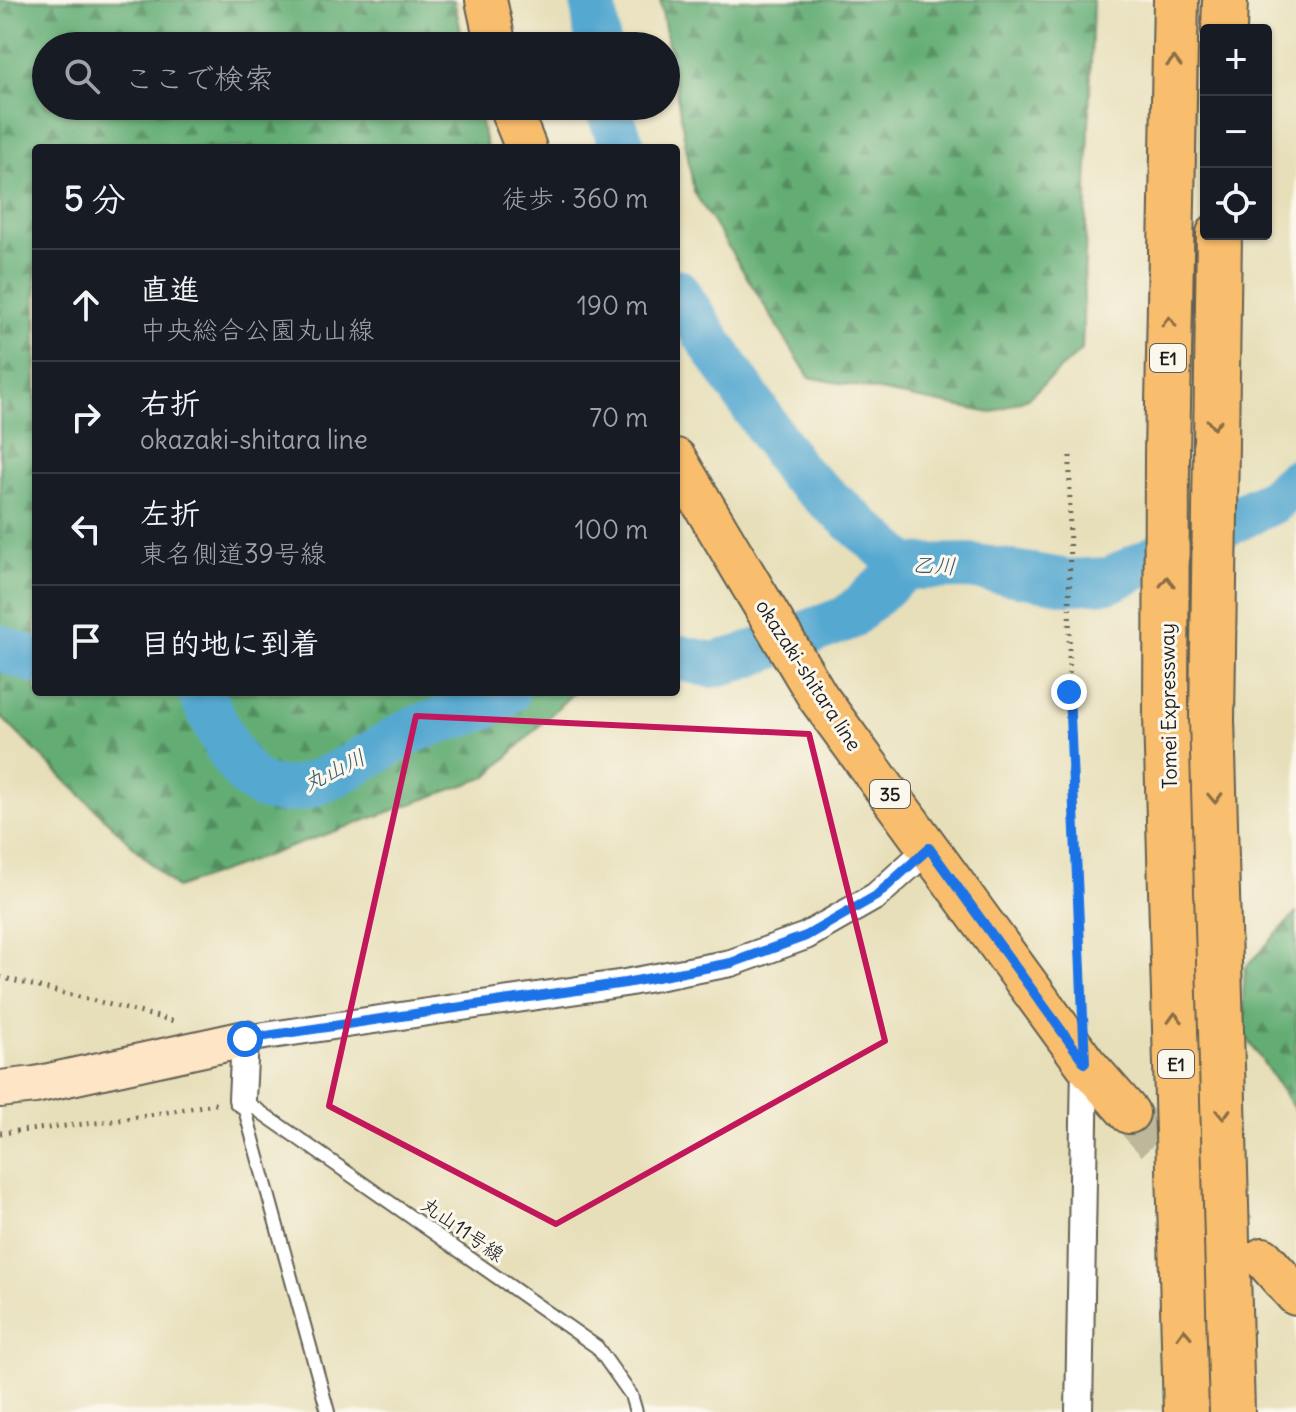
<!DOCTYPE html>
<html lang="ja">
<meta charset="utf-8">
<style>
:root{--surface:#171b24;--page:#242831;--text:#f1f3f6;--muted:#9ea1a6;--line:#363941}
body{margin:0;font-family:Delius,"Klee One",sans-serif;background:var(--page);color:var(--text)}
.controls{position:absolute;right:24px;top:24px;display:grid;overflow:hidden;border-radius:8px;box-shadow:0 2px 6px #0004}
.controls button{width:72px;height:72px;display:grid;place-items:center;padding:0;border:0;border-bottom:2px solid var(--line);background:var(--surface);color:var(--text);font:40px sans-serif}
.stop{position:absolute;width:24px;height:24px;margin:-18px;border:6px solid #1a73e8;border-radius:50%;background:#fff}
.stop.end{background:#1a73e8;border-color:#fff;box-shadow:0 2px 8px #0008}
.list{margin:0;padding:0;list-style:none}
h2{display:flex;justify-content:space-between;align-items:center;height:104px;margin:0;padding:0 32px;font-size:34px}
h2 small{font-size:26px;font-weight:400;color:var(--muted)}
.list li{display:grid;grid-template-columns:52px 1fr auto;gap:24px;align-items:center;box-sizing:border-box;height:112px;padding:0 32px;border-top:2px solid var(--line)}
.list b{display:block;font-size:30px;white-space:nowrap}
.list p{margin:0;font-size:26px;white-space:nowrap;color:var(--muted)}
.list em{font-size:26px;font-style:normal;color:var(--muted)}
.icon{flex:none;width:44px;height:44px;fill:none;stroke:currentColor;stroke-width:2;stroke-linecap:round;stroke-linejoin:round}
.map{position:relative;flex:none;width:1296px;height:1412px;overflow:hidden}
.search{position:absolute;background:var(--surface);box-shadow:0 2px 6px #0004;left:32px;top:32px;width:648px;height:88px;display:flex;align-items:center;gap:20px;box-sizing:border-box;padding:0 28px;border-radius:44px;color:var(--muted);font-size:30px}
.panel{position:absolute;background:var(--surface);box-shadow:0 2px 6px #0004;left:32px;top:144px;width:648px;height:552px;border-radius:8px}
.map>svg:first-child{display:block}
.forest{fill:url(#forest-firs);stroke:#406448;stroke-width:2}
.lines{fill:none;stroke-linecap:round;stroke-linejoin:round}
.river{stroke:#54a8d0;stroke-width:46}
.primary-tunnel{stroke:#beb89a;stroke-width:40;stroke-dasharray:40 20;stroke-linecap:butt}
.lane-casing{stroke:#636053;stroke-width:16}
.street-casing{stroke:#636053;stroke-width:30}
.secondary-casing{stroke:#636053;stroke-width:40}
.primary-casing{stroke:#636053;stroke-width:44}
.highway-casing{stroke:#636053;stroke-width:48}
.path{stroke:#636053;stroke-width:5;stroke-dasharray:2 6;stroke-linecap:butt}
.lane{stroke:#fff;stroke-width:12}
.street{stroke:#fff;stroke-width:26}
.secondary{stroke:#fde5c5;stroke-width:36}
.primary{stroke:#f9be6d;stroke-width:40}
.highway{stroke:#f9be6d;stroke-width:44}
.oneway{stroke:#8a6d44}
.route{stroke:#1a73e8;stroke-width:10}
.marked{fill:none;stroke:#c2185b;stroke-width:6;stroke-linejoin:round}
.labels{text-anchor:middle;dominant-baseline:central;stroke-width:6;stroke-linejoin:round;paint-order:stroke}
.shield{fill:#fbf7ec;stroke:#5f5e5a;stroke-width:2}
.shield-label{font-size:18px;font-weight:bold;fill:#1c1c1c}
.street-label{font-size:20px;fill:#1c1c1c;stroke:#fbf7ec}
.water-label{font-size:22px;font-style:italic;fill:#355b6d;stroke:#fbf7ec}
</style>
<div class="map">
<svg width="1296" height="1412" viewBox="0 0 1296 1412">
<defs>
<pattern id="forest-firs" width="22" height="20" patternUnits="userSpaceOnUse" patternTransform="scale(2)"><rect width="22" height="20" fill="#63ad75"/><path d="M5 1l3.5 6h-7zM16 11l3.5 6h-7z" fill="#518c5f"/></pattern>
</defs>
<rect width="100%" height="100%" fill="#fbf7ec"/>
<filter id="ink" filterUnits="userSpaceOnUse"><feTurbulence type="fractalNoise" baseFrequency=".0125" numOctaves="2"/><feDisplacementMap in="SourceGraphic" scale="16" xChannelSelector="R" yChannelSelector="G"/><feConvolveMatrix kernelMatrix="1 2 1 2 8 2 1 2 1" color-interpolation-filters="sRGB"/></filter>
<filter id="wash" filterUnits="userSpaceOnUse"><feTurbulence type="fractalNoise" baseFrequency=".006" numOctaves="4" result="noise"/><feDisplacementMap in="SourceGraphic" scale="32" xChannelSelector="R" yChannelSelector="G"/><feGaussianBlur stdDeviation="1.8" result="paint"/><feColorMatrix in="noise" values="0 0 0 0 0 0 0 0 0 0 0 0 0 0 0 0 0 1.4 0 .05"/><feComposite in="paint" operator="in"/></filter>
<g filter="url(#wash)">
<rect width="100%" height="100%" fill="#e7dfb9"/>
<path class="forest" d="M0 0H454L464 46H46V106H477L487 148H36V692H574L487 777 176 888 0 716Z
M660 0H1093L1082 350 1028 398 991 413 809 377 694 192Z
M1296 913V1112L1241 1029 1245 968Z"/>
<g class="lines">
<path class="river" d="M593 0 598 46
M607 106 623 148
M676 291 797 472 906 567 970 566 1068 582 1110 580 1273 501 1296 481
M0 648 36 661
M676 657 712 665 740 658 848 618 906 567
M200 692C214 718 226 751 245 773 285 822 370 751 411 731 444 716 475 717 507 692"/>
</g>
</g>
<g filter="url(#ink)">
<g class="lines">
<path class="primary-tunnel" d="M1129 1113 1240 1233"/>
<defs>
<path id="lane" d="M242 1099 597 1347 631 1395 636 1412
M242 1099 328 1412"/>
<path id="street" d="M242 1099 245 1039 625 983 731 963 806 936 876 896 929 848
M1079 1412 1085 1063"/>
<path id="secondary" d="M0 1089 35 1085 245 1039"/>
<path id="primary" d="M486 0 496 46
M509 106 526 148
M676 459 818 697 1085 1063 1129 1113
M1263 1258 1296 1295"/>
<path id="highway" d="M1176 0 1167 455 1166 716 1186 1412
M1224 30 1225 0
M1219 234 1212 720 1232 1412"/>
</defs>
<use href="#lane" class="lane-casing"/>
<use href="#street" class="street-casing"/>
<use href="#secondary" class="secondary-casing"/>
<use href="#primary" class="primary-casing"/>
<use href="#highway" class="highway-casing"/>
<path class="path" d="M1070 456 1069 692 1082 1002
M0 977 178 1022
M0 1133 113 1121 221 1103"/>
<use href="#lane" class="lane"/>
<use href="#street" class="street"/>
<use href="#secondary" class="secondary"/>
<use href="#primary" class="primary"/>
<use href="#highway" class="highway"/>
</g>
<defs><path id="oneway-chevron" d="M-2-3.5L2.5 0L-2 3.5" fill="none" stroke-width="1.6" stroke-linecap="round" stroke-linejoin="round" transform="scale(2)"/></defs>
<g class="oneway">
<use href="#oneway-chevron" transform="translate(1174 62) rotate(-89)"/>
<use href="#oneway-chevron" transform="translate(1169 322) rotate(-89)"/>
<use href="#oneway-chevron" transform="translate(1214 424) rotate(91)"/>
<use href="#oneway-chevron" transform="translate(1167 582) rotate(-90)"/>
<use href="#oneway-chevron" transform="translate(1215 798) rotate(88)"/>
<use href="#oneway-chevron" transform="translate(1175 1018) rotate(-92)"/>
<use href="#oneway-chevron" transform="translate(1223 1114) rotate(88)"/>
<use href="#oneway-chevron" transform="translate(1184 1334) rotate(-92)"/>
</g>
</g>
<g class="lines" filter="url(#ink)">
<path class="route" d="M245 1039 625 983 731 963 806 936 876 896 929 848 1085 1063 1069 692"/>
</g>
<path class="marked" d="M416 716 809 734 885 1041 556 1224 329 1106Z"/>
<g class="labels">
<g class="shield">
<rect x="1150" y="344" width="36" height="28" rx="6"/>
<rect x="870" y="780" width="40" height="28" rx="6"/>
<rect x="1158" y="1050" width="36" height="28" rx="6"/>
</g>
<g class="shield-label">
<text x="1168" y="358">E1</text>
<text x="890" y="794">35</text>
<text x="1176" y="1064">E1</text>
</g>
<g class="street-label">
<text transform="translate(809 675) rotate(57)">okazaki-shitara line</text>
<text transform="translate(1168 706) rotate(-91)">Tomei Expressway</text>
<text transform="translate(463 1229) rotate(35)">丸山11号線</text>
</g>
<g class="water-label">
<text transform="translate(934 565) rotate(3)">乙川</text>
<text transform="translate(334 770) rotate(-26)">丸山川</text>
</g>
</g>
</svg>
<div class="controls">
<button>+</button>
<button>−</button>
<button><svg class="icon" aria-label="locate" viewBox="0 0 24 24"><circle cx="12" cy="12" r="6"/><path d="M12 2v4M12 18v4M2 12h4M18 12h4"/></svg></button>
</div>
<div class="stop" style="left:245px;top:1039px"></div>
<div class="stop end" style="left:1069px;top:692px"></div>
<div class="search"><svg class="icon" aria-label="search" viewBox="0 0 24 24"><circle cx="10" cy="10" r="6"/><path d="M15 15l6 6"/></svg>ここで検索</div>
<section class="panel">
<h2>5 分<small>徒歩 · 360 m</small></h2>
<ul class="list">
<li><svg class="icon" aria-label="ahead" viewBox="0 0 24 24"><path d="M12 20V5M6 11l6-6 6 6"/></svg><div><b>直進</b><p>中央総合公園丸山線</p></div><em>190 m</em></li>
<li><svg class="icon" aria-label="right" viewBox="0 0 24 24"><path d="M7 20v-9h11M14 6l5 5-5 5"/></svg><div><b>右折</b><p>okazaki-shitara line</p></div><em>70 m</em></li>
<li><svg class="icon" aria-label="left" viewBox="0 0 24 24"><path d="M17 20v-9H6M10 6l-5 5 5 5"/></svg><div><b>左折</b><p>東名側道39号線</p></div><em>100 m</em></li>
<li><svg class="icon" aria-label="arrive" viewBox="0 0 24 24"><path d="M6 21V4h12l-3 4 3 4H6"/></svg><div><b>目的地に到着</b></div></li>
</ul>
</section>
</div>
